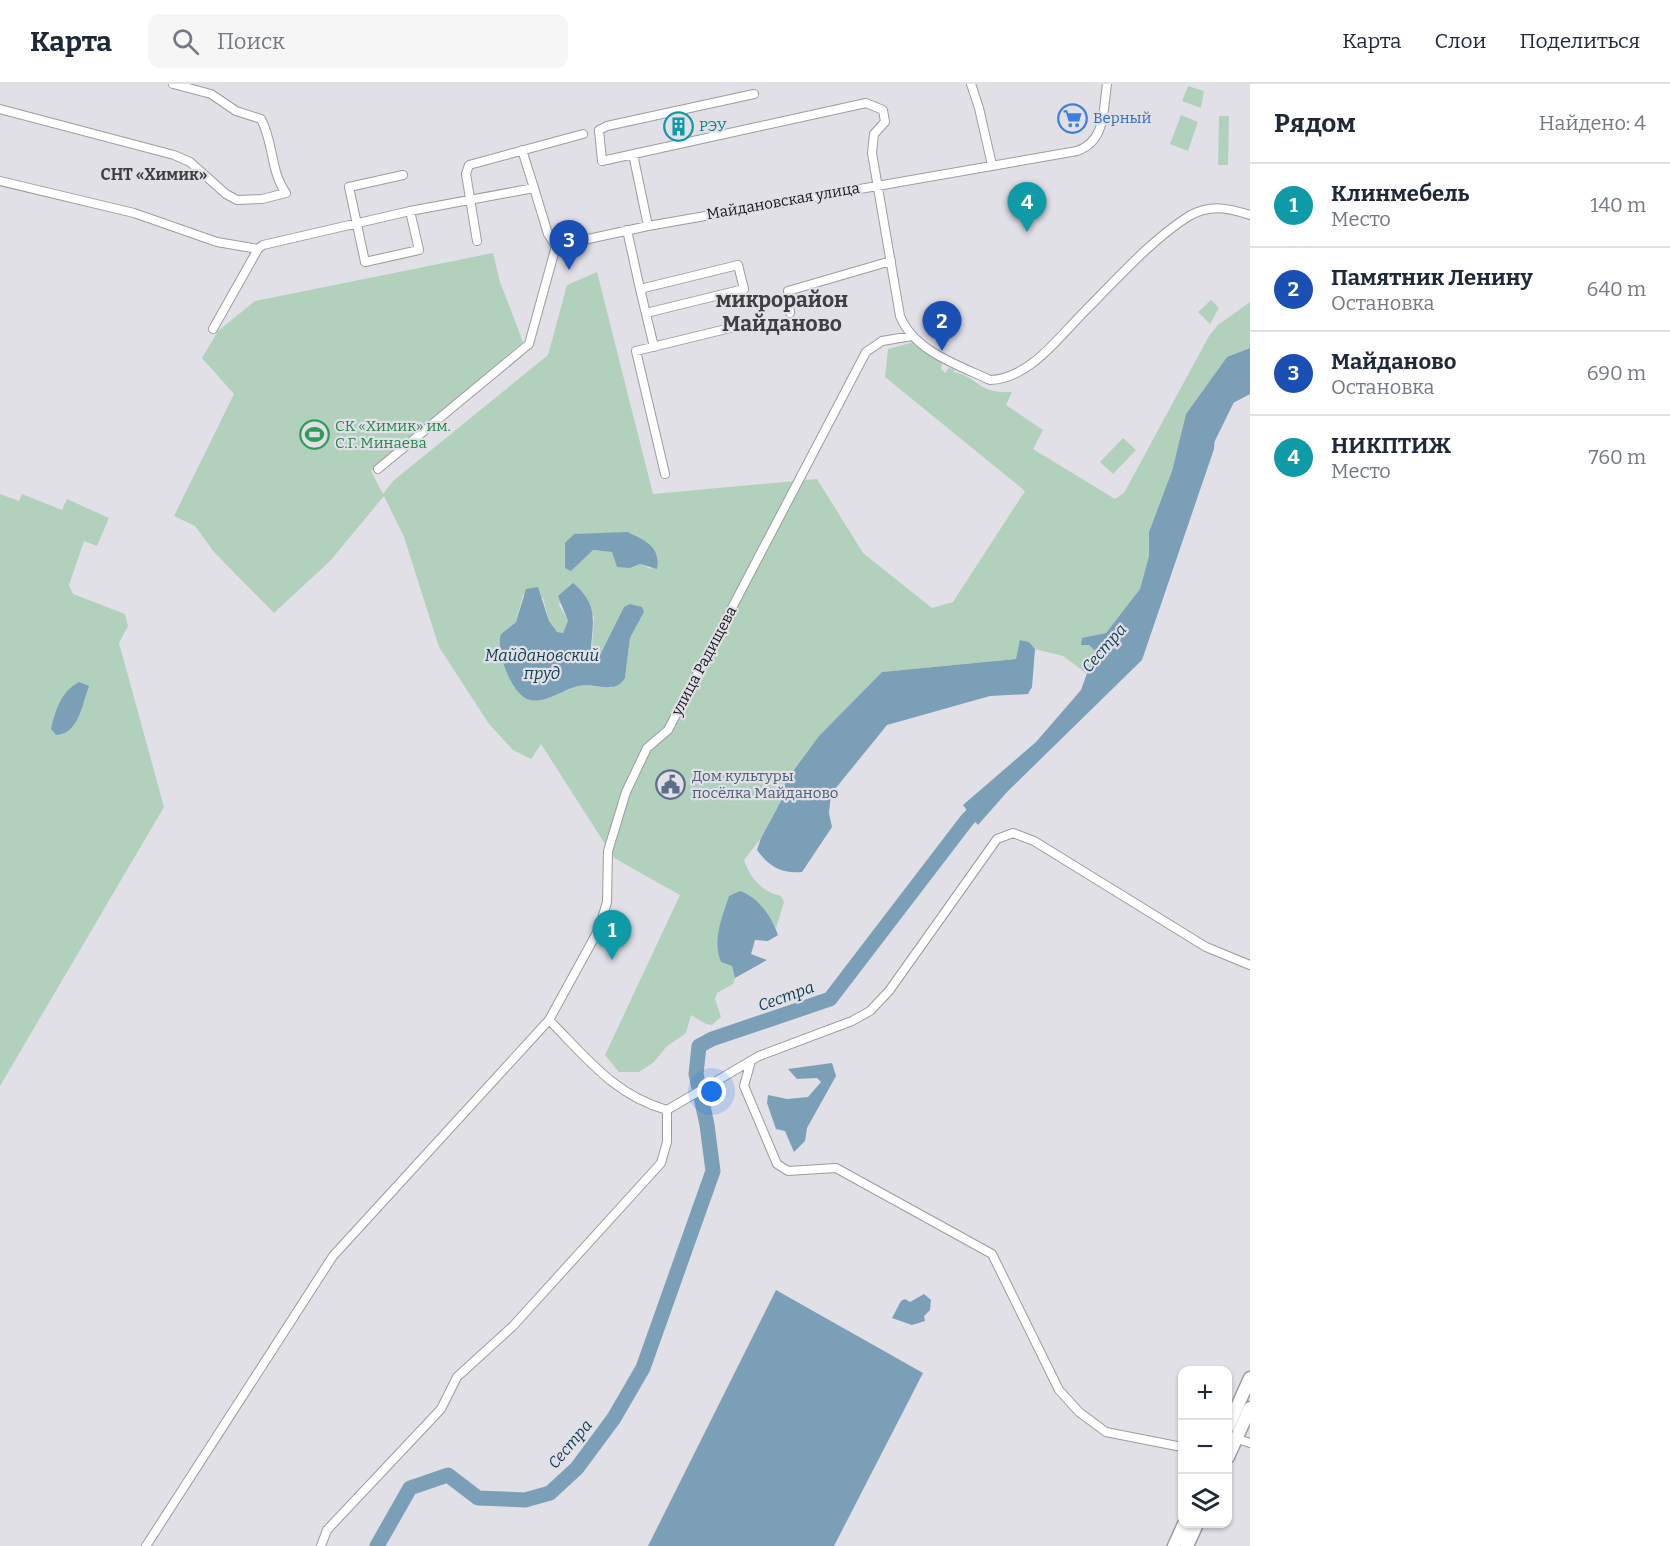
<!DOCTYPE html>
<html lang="ru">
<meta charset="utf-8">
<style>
:root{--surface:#fff;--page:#f6f6f7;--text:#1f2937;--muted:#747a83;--line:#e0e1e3;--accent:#b45309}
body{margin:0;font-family:Bitter,serif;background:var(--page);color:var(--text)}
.controls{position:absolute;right:18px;bottom:18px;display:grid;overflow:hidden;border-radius:12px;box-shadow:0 2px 4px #0004}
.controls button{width:54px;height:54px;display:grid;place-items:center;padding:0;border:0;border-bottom:2px solid var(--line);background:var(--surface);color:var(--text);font:30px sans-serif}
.you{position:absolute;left:712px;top:1008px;width:21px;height:21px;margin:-15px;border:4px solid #fff;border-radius:50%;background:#1a73e8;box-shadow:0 0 0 9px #1a73e833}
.badge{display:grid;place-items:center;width:39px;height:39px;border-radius:50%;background:var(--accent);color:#fff;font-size:20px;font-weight:700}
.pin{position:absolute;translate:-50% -50px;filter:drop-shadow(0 2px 3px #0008)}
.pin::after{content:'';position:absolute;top:32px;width:21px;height:18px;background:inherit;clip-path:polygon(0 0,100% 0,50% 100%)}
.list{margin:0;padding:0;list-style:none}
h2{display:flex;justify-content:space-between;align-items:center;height:78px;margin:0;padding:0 24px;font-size:26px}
h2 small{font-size:20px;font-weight:400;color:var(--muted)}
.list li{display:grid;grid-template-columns:39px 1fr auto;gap:18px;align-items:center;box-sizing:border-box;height:84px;padding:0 24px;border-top:2px solid var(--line)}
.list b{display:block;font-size:22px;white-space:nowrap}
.list p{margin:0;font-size:20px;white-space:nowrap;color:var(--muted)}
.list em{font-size:20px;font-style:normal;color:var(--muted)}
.icon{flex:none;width:33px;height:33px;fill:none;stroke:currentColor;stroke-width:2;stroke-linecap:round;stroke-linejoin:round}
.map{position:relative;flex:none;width:1250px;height:1462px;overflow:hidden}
header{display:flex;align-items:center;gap:36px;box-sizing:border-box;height:84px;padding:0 30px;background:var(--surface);border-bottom:2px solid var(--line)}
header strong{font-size:28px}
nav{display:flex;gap:33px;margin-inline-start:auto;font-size:21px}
.search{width:420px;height:54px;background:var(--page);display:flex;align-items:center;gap:15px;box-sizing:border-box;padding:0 21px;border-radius:12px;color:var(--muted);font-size:22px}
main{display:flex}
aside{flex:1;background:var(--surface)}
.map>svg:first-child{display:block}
.green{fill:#b1d1bd;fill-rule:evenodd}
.water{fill:#7b9fb7}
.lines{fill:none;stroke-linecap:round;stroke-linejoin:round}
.river{stroke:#7b9fb7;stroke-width:15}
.minor-casing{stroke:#9b9ba1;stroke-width:10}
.highway-casing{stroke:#9b9ba1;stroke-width:15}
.minor{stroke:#fff;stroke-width:8}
.highway{stroke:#fff;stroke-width:12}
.labels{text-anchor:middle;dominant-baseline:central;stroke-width:4.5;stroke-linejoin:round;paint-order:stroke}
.shop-label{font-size:15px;fill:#366cbe;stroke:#e0e0e6;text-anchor:start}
.culture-label{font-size:15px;fill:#0d838f;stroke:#e0e0e6;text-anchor:start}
.street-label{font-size:15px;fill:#18181a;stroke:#e0e0e6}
.leisure-label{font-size:15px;fill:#27864d;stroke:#e0e0e6;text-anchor:start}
.service-label{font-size:15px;fill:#4e5e75;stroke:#e0e0e6;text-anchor:start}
.neighbourhood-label{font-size:16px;font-weight:bold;fill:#3e3f43;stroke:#e0e0e6}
.water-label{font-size:16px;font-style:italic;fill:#0d3c56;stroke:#e0e0e6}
.district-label{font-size:21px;font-weight:bold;fill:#3e3f43;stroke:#e0e0e6}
</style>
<header>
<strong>Карта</strong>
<div class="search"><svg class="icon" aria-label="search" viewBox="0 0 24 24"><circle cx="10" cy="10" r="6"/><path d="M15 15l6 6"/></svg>Поиск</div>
<nav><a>Карта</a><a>Слои</a><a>Поделиться</a></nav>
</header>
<main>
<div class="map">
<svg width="1250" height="1462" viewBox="0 0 1250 1462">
<rect width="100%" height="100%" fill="#e0e0e6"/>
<path class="green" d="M1188 2 1204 7 1201 24 1182 17Z
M1181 31 1198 38 1188 67 1170 60Z
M1219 32H1229L1228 81H1218Z
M493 169 500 198 523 258 371 387 383 410 393 397 548 271 567 201 597 188 653 410 817 395 863 469 932 524 953 518 1025 407 885 293 888 265 914 258 942 279 941 285 945 289 949 284 955 286 953 288C980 293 976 310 1012 308L1006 321 1043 346 1033 365 1115 415 1124 409 1209 252 1218 241 1250 218V264L1227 273 1186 330 1172 387 1149 448V472L1140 505 1106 549 1089 561 1095 567 1086 589 1063 572 1035 565 1029 558 1021 556 1016 575 882 588 819 652 785 698 781 717 761 754 744 776C750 794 762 808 781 812L784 818 776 844 760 820 732 882 735 894 733 900 717 909 715 915 721 933 712 941 706 940 691 931 686 949 666 963 654 978 639 988H619L605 971 680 811 614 774 541 660 531 675 513 666 489 640 439 563 404 453 384 412 330 477 274 529 214 468 195 442 174 432 234 310 202 274 218 247 255 217ZM653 464 651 485 640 480 630 484 612 468 592 466ZM523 511 543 514 549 537 557 548 563 549 568 537 558 519 594 532 591 579 597 577 624 523 644 528 630 554 625 594 611 604 580 601 547 615 529 616 519 609 501 550 516 538Z
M1211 216 1219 224 1210 240 1198 228Z
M1123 354 1136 366 1113 390 1100 378Z
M0 410 19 417 22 410 62 426 67 415 109 434 97 462 84 457 69 501 73 510 125 530 128 542 119 559 164 723 0 1002Z"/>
<path class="water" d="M1250 264V310L1216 328 1214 365 1142 576 1007 708 978 741 963 721 1036 658 1081 606 1095 567 1089 561H1081L1082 554 1106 549 1140 505 1149 472V448L1172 387 1186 330 1227 273Z
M627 448C645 456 661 463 657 485L640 480 630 484 617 483 612 468 593 466 571 487 565 484V459L574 450Z
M573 499C604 525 589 544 591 579L597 577 624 523 630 520 642 523 644 528 630 554 625 594C614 612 595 598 578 602 562 606 548 619 530 616 512 613 495 566 501 550L516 538 526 505 538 503 549 537 557 548 563 549 568 537 558 512Z
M1020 556 1029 558 1035 565 1032 603 1028 610 990 612 887 641 831 710 829 729 832 743 802 788C781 790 769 782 757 766L761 754 781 717 785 698 819 652 882 588 1016 575Z
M79 598 89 602C82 620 79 650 56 651L51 645C56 625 61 608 79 598Z
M740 807C758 813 772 833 778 851L768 857 755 856 751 870 767 876 735 894 732 882 721 878C712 856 722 834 729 812Z
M832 979 836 992 807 1044 805 1057 794 1068 785 1047 776 1045 767 1019 768 1011 787 1015 808 1013 821 998 817 994 797 995 788 985Z
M776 1206 923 1289 834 1462H648Z
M924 1210 931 1216 930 1226 924 1232 925 1237 912 1241 892 1234 901 1217 905 1215 910 1218Z"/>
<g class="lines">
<path class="river" d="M1207 356 1237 295 1250 293
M377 1462 410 1404 448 1391 478 1414 525 1416 550 1409 577 1384 614 1334 643 1284 713 1087 707 1041 696 990 699 962 712 955 830 915 967 736 985 718"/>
<defs>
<path id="minor" d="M971 0 979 24 992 81
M754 10 607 42 599 46 602 77 866 19 883 26 885 38 874 50 872 69 900 232C914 267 958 281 990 296 1029 295 1059 253 1084 228 1117 195 1150 157 1189 132 1211 120 1228 124 1250 131
M0 25 174 71 190 78 226 110 237 116 262 115 286 109C270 87 274 59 261 35L236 27 211 10 173 0
M522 66 534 104
M633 70 648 142
M403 91 349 103 365 178 419 166 410 127
M0 97 134 129 217 158 258 165
M627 146 640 205
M477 157 466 90 469 81 583 50
M556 162 648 142 1077 67C1106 57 1103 26 1107 0
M646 229 744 205 738 181 640 205 654 263
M790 229 788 207 891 177
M213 245 258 165 263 161 410 127 534 104 548 150 556 162
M378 385 529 260 556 162
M665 390 636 267 759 237
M549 936 599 845 607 818 608 767 626 708 647 664 668 646 866 268 882 257 912 252
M751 977 744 1002 777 1080 788 1087 836 1084 992 1170 1059 1306 1079 1328 1106 1348 1182 1363
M1228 1352 1250 1359
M146 1462 333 1172 549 936C587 974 614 1011 667 1026L759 972 852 937 870 927 889 907 992 762 997 755 1013 749 1034 757 1206 863 1250 881
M321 1462 327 1446 441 1325 457 1293 513 1242 661 1079 667 1058V1026"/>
<path id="highway" d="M1228 1343 1250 1294
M1228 1373 1250 1324
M1174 1462 1184 1440
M1187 1462 1197 1440"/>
</defs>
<use href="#minor" class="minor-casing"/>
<use href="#highway" class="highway-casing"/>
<use href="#minor" class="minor"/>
<use href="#highway" class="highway"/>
</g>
<defs>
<symbol id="supermarket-ring" viewBox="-11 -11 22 22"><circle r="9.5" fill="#e0e0e6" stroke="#3f7fe0" stroke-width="1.5"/><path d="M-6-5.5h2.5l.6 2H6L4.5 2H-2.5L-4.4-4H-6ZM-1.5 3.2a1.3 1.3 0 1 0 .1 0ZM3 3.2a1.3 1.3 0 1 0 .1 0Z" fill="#3f7fe0"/></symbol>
<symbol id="building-ring" viewBox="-11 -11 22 22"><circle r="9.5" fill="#e0e0e6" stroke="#0f9aa8" stroke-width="1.5"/><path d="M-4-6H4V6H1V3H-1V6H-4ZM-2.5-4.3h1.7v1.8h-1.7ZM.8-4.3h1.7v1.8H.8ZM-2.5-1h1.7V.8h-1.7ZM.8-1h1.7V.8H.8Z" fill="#0f9aa8"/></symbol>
<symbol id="stadium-ring" viewBox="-11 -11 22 22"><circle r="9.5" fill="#e0e0e6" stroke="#2e9e5b" stroke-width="1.5"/><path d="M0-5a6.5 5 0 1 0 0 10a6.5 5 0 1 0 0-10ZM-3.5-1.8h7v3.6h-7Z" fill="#2e9e5b"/></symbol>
<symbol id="civic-ring" viewBox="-11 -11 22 22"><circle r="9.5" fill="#e0e0e6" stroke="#5c6f8a" stroke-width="1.5"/><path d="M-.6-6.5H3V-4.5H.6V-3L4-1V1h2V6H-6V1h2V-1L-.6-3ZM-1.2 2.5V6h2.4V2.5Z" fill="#5c6f8a"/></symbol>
</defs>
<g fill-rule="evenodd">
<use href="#supermarket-ring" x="1056" y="18" width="33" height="33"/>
<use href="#building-ring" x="662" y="26" width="33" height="33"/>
<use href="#stadium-ring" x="298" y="334" width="33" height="33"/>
<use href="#civic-ring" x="654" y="684" width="33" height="33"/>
</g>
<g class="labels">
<g class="shop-label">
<text x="1093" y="34">Верный</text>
</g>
<g class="culture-label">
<text x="699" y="42">РЭУ</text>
</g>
<g class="street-label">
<text transform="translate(783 117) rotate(-10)">Майдановская улица</text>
<text transform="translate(704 577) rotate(-62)">улица Радищева</text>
</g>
<g class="leisure-label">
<text x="335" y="342">СК «Химик» им.<tspan x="335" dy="17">С.Г. Минаева</tspan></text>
</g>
<g class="service-label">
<text x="692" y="692">Дом культуры<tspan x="692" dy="17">посёлка Майданово</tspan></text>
</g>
<g class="neighbourhood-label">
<text x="154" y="90">СНТ «Химик»</text>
</g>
<g class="water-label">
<text transform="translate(1104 564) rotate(-49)">Сестра</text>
<text x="542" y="571">Майдановский<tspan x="542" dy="18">пруд</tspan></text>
<text transform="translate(786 912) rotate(-20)">Сестра</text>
<text transform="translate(570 1360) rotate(-50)">Сестра</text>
</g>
<g class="district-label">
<text x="782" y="216">микрорайон<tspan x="782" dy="24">Майданово</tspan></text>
</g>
</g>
</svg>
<div class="controls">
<button>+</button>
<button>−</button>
<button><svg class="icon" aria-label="layers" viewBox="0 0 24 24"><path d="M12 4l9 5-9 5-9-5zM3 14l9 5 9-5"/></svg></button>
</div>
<div class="you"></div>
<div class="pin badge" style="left:612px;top:876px;background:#0f9aa8">1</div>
<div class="pin badge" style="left:942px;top:267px;background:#1a4fb4">2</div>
<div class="pin badge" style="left:569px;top:186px;background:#1a4fb4">3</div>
<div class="pin badge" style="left:1027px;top:148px;background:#0f9aa8">4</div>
</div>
<aside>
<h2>Рядом<small>Найдено: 4</small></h2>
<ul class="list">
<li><span class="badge" style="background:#0f9aa8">1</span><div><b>Клинмебель</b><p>Место</p></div><em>140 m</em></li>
<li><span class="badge" style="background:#1a4fb4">2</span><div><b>Памятник Ленину</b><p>Остановка</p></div><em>640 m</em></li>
<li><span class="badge" style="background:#1a4fb4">3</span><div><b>Майданово</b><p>Остановка</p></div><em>690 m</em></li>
<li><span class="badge" style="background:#0f9aa8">4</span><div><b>НИКПТИЖ</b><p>Место</p></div><em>760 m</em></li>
</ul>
</aside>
</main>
